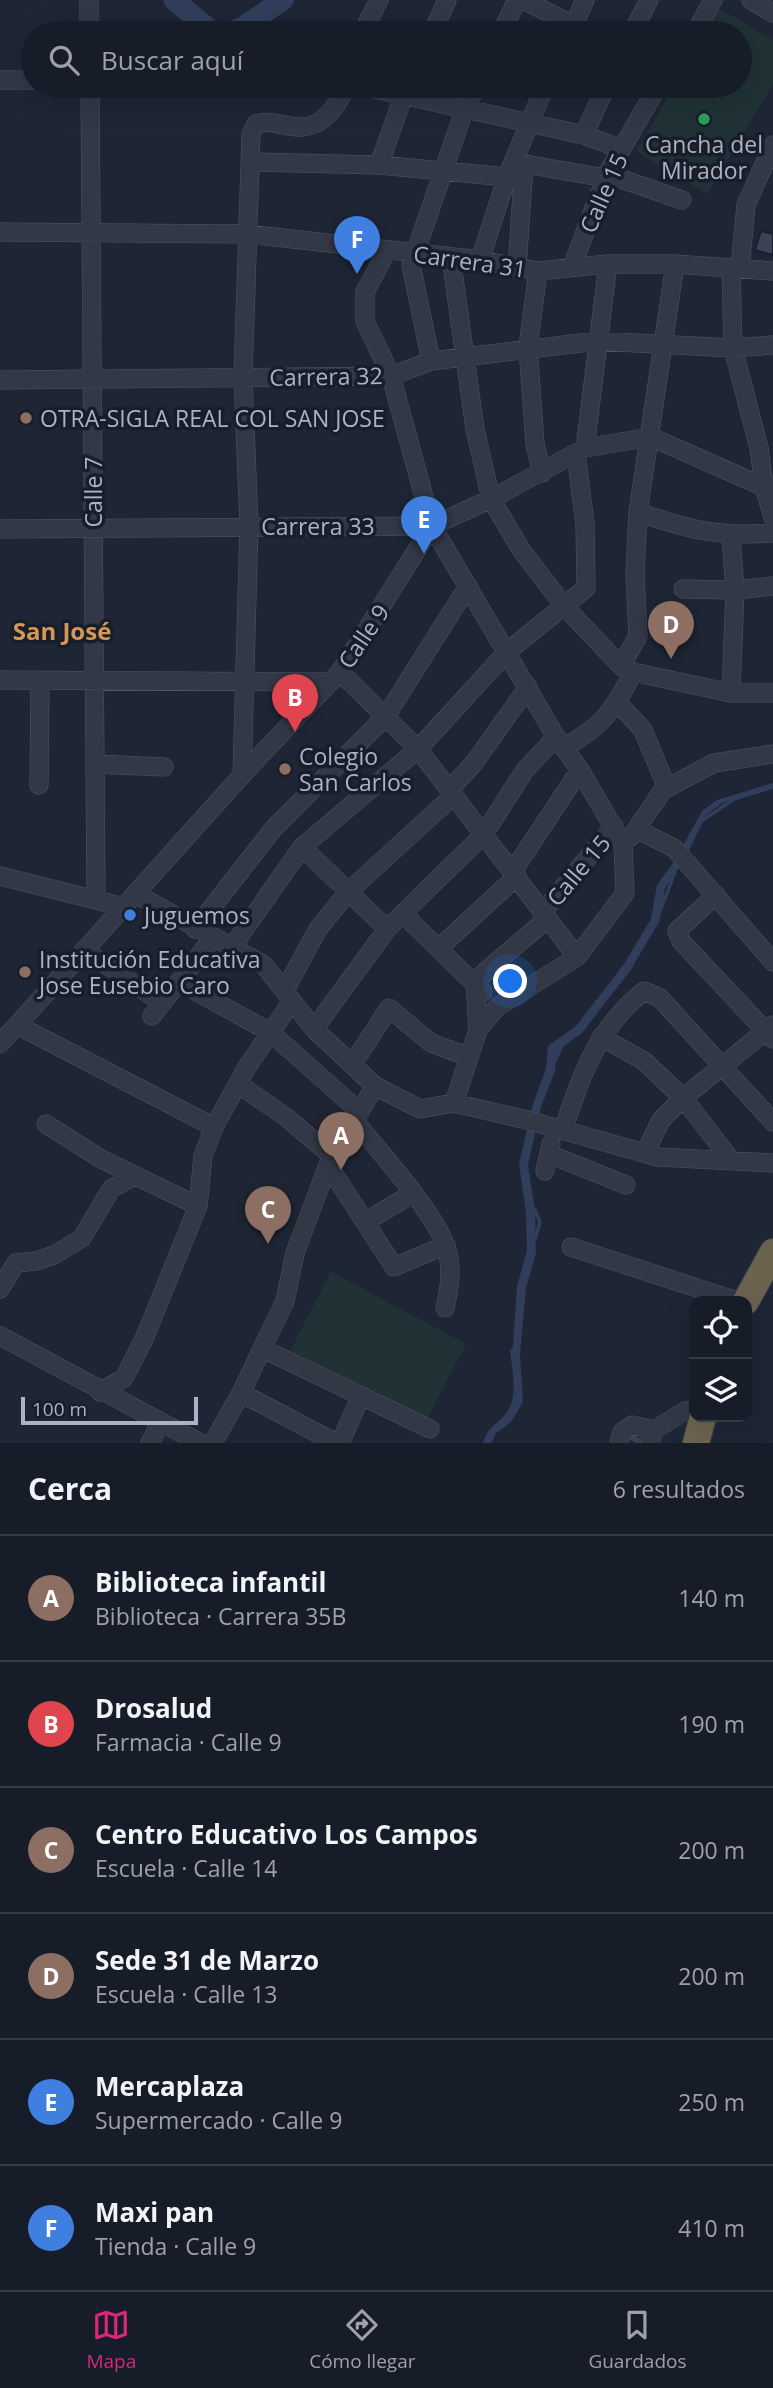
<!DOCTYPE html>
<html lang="es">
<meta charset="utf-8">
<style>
:root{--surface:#161c28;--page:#1f2530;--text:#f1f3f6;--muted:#9ea1a8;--line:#353a45;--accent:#db2777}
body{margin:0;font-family:"Open Sans",sans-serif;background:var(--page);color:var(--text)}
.controls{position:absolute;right:21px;bottom:21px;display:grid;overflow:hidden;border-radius:14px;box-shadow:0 7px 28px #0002}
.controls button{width:63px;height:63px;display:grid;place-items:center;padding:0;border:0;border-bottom:2px solid var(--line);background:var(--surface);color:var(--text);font:35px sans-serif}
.scale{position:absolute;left:21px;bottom:18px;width:177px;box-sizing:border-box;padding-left:7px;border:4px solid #abb2c3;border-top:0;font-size:19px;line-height:24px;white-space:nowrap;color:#abb2c3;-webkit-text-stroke:5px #181d2a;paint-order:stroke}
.you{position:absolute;left:511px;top:982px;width:24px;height:24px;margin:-18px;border:5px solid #fff;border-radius:50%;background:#1a73e8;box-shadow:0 0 0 10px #1a73e833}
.badge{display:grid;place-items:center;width:46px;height:46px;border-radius:50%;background:var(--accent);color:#fff;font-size:23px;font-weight:700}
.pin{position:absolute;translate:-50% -58px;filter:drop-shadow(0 2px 4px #0008)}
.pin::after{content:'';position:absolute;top:37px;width:24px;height:21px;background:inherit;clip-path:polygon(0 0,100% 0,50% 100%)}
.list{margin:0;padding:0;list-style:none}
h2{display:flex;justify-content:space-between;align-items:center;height:91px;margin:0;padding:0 28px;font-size:30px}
h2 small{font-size:23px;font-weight:400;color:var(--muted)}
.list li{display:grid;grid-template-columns:46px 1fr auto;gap:21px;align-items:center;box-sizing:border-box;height:126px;padding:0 28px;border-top:2px solid var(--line)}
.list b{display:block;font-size:26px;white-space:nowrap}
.list p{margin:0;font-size:23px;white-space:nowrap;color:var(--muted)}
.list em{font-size:23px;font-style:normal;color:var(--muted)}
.icon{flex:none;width:38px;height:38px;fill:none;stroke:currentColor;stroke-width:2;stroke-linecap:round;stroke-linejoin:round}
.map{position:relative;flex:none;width:773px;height:1443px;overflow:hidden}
.search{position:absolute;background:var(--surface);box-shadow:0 7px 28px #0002;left:21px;right:21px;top:21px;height:77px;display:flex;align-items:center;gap:18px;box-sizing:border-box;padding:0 24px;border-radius:38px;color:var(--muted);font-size:26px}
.sheet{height:847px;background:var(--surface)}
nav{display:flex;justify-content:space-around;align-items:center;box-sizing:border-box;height:98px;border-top:2px solid var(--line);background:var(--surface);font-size:19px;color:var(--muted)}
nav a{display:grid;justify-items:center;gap:4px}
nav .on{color:var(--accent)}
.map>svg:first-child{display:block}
.green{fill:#203236}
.water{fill:#303e5b}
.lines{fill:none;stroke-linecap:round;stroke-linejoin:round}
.stream{stroke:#303e5b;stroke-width:3.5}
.river{stroke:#303e5b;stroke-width:21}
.building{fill:#3a4456;stroke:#191f2c;stroke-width:2}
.minor-tunnel{stroke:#3a4251;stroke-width:18;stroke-dasharray:18 9;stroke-linecap:butt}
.minor-casing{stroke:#4f5564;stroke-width:19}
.highway-casing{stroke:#3c4250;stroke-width:28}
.minor{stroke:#323846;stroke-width:18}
.highway{stroke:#6c634f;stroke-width:26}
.leisure-dot{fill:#2e9e5b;stroke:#181d2a;stroke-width:2.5}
.education-dot{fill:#8d6e63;stroke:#181d2a;stroke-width:2.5}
.shop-dot{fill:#3f7fe0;stroke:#181d2a;stroke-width:2.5}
.labels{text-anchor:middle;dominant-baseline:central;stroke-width:7;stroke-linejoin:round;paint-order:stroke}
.poi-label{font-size:23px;fill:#abb2c3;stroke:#181d2a;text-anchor:start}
.street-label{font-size:23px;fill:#abb2c3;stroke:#181d2a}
.neighbourhood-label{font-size:24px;font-weight:bold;fill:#d39857;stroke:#181d2a}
</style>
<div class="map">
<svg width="773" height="1443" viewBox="0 0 773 1443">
<rect width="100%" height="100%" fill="#1e2635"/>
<path class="green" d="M719 8 773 40V84L707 194 636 151 674 86H740V33H704Z
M331 1272 466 1344 425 1423 290 1351Z"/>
<path class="water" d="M773 783V786L722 803 706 815 685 859 665 888 659 922 631 969 582 1033 557 1051 555 1071 541 1107 528 1165 535 1211 536 1253 526 1288 520 1354 523 1402 511 1422 495 1434 492 1443H483C488 1428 493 1427 503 1417 520 1400 512 1371 510 1350L513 1347 517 1286 527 1251 526 1212 519 1164 533 1104 546 1069 548 1046 576 1026 624 964 651 919 657 885 675 860 702 811 717 800Z"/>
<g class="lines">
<path class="stream" d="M700 822 734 799 773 787
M658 917 675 872
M614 989 631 967
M555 1061 562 1046
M535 1210 540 1222 535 1239"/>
<path class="river" d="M174 0 214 33
M229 33 243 27 283 0"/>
</g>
<path class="building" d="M761 231 773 234V255L755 250Z"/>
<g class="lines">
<path class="minor-tunnel" d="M635 1443 639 1438"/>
<defs>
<path id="minor" d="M89 0V33
M523 0 590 33
M751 0 773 13
M362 33 379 0
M432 33 447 0
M501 33 517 0
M570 33 585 0
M632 33 649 0
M695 33 713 0
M0 80H33
M90 86 96 899
M361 86 584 135 622 149
M584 135 606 86
M251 162 379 165 507 177
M513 162 606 178
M379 165 407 86
M607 174 682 200
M0 232 247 234 480 260 538 271 608 264H675L773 271
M451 257 475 429 491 499 522 551 565 607 621 666 633 672 731 693H773
M480 260 507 177 545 86
M517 267 524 165
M572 267 607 174 658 86
M731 267 733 348 759 448 764 487 773 517
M740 268 746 205 773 145
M538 271 528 347 535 444 542 473
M431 361 411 265 464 111 476 86
M0 380 391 376 431 361 597 341 733 348 773 345
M585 448 608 264
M638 512C689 530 718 537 773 533
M432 526 556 737 580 770 623 844 625 893 577 957 497 1007 478 1030 454 1103
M0 529 432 526 491 499 585 448 651 437 764 487 773 485
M731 536 735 590 731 693
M683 589 735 590 773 586
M621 666 638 636 635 574 638 512 675 264
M340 672 418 749 577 957
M0 680 331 682
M618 703 643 730 667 788
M564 747C601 728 615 709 633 672
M95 764 164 767
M242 775 249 526 243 377 251 134 256 124C271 119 284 127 300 127 325 127 337 105 347 86
M39 785 40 680
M450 789 474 763 528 687
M638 830 674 848 773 962
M631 837 663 790 714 763 773 754
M302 847 387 929
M513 871 580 770
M0 876 124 907
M136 894 264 965 314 1029 375 1086 420 1109 454 1103 527 1120 658 1157 773 1163
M716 895 677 931 681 941 773 1039
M542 913 614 826
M403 914 483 992
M195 929 274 828 386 716 468 586
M232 947 302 847 418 749 508 651 586 588 585 524 576 453
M440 947 517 876
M84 950 162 1003
M179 982 270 1032 360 1112
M285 990 318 929 348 892 454 795
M152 1016 212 939
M17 1025 214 1127
M314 1029 387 929 484 834 525 770 556 737
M478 1030 475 984 486 971 547 919
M601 1037 644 1061 683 1098 731 1160
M0 1044 253 763 340 672 432 526 391 376 365 321V292L386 252
M352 1065 389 1008 431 1043 469 1057
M238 1084 286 1117 332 1156
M355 1121C379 1152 432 1209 445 1244 453 1265 450 1287 445 1308
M46 1124 101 1159 198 1206
M563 1131C580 1077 598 1027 644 991L660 998 773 1122
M645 1153 661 1120 683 1098 773 1025
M549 1154 626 1185
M328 1165 394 1267 446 1245
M545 1171 551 1144
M365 1222 412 1194
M571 1247 737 1301
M0 1289 16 1263 36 1261 54 1255 82 1238 111 1189 134 1176
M0 1336 200 1443
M263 1349 430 1429
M100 1392 124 1378 144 1339 198 1206 203 1156 214 1127 247 1067 292 1001
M241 1393 336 1443
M150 1443 160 1423
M213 1443 241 1393 285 1301 295 1253 328 1165 375 1086
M340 1443 360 1398
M619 1443 622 1432 632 1425 654 1430
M650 1443 654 1430 685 1411H694"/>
<path id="highway" d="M746 1301 773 1252
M696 1443 703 1417"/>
</defs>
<use href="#minor" class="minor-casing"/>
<use href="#highway" class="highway-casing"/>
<use href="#minor" class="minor"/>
<use href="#highway" class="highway"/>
</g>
<circle class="leisure-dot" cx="704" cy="119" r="7"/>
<g class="education-dot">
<circle cx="26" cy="418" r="7"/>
<circle cx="285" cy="769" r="7"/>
<circle cx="25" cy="972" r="7"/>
</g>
<circle class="shop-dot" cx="130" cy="915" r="7"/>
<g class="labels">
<g class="poi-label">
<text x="704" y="144" text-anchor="middle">Cancha del<tspan x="704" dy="26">Mirador</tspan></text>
<text x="40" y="418">OTRA-SIGLA REAL COL SAN JOSE</text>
<text x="299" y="756">Colegio<tspan x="299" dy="26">San Carlos</tspan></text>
<text x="144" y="915">Juguemos</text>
<text x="39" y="959">Institución Educativa<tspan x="39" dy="26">Jose Eusebio Caro</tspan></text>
</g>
<g class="street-label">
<text transform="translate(603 193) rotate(-66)">Calle 15</text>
<text transform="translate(470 261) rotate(8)">Carrera 31</text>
<text transform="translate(326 376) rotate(-1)">Carrera 32</text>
<text transform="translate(93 492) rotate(-90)">Calle 7</text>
<text x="318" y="526">Carrera 33</text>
<text transform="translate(363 636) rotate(-56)">Calle 9</text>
<text transform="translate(578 870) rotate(-50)">Calle 15</text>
</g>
<g class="neighbourhood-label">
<text x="62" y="630">San José</text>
</g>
</g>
</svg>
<div class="controls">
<button><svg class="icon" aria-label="locate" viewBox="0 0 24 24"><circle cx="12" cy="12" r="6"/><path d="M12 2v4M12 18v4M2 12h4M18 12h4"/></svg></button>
<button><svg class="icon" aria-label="layers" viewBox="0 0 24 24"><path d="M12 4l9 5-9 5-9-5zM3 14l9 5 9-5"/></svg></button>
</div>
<div class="scale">100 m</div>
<div class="you"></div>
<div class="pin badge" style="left:341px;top:1170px;background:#8d6e63">A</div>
<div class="pin badge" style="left:295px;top:732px;background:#e0444e">B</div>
<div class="pin badge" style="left:268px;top:1244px;background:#8d6e63">C</div>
<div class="pin badge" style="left:671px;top:659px;background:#8d6e63">D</div>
<div class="pin badge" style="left:424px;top:554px;background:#3f7fe0">E</div>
<div class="pin badge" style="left:357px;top:274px;background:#3f7fe0">F</div>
<div class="search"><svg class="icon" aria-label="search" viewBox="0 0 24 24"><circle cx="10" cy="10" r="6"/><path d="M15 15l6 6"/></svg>Buscar aquí</div>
</div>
<section class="sheet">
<h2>Cerca<small>6 resultados</small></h2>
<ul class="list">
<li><span class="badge" style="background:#8d6e63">A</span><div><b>Biblioteca infantil</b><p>Biblioteca · Carrera 35B</p></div><em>140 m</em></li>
<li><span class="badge" style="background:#e0444e">B</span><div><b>Drosalud</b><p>Farmacia · Calle 9</p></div><em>190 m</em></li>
<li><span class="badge" style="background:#8d6e63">C</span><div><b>Centro Educativo Los Campos</b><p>Escuela · Calle 14</p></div><em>200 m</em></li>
<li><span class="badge" style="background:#8d6e63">D</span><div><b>Sede 31 de Marzo</b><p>Escuela · Calle 13</p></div><em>200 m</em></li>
<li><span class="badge" style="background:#3f7fe0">E</span><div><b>Mercaplaza</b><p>Supermercado · Calle 9</p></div><em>250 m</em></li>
<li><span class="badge" style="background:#3f7fe0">F</span><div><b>Maxi pan</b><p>Tienda · Calle 9</p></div><em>410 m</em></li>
</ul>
</section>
<nav>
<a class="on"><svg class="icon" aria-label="map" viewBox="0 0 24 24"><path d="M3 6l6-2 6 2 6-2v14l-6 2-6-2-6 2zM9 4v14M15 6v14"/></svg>Mapa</a>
<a><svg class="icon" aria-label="directions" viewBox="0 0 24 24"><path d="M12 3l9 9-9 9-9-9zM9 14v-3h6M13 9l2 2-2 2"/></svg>Cómo llegar</a>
<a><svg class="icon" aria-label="saved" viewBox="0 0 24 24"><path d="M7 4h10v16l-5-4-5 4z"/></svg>Guardados</a>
</nav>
